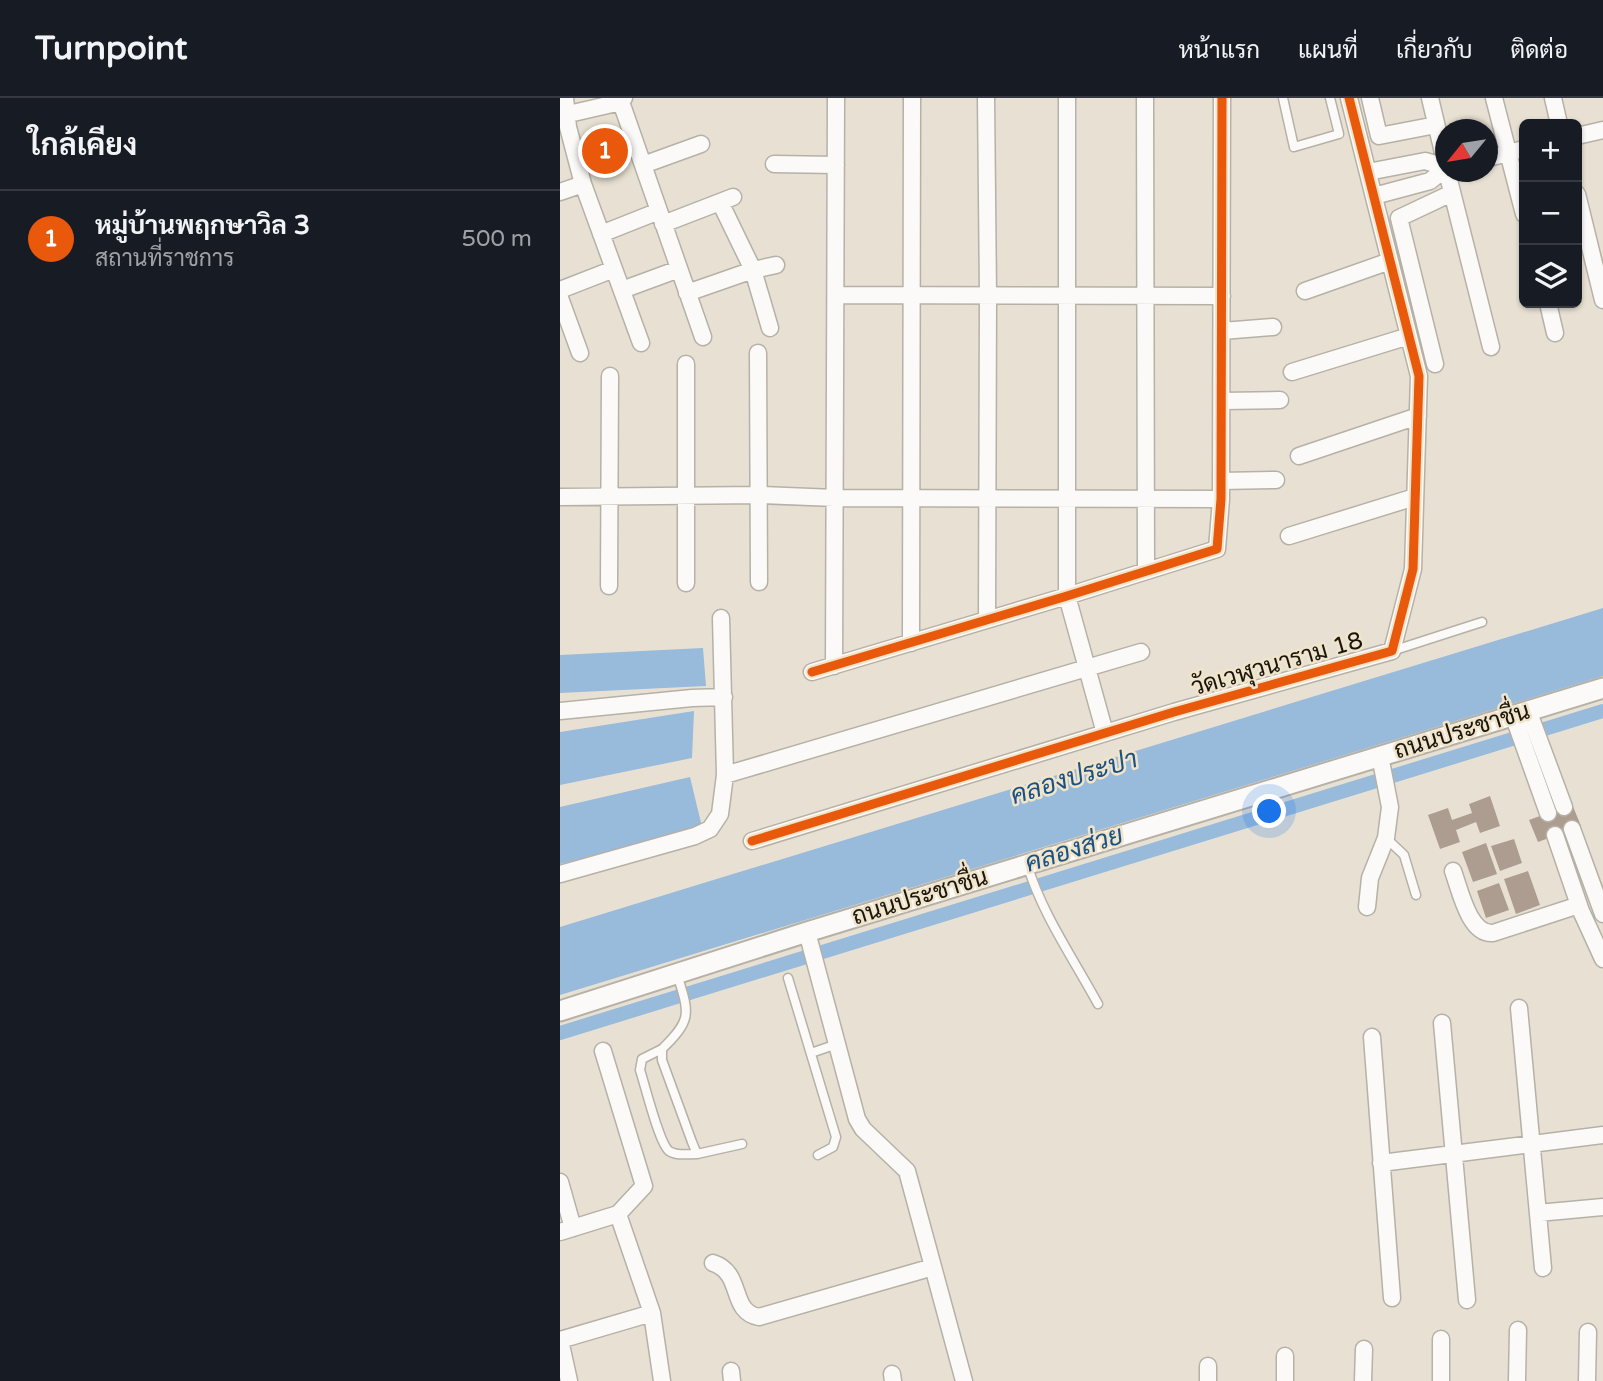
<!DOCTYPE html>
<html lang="th">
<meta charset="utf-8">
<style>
:root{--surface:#171b24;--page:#20242c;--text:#f1f3f6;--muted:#9ea1a6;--line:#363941;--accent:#ea580c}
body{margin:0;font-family:"Varela Round",Sarabun,sans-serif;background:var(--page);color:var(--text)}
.controls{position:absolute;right:21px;top:21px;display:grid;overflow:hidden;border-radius:10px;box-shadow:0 2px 5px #0004}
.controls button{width:63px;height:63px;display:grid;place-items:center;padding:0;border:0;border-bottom:2px solid var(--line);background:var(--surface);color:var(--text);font:35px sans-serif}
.compass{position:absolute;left:875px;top:21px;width:63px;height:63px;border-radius:50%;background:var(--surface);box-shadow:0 2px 5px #0004;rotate:240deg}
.you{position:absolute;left:710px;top:714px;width:24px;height:24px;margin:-18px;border:5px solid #fff;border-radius:50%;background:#1a73e8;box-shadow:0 0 0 10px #1a73e833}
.badge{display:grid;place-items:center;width:46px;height:46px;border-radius:50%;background:var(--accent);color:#fff;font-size:23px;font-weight:700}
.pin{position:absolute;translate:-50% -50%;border:4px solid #fff;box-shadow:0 2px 7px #0006}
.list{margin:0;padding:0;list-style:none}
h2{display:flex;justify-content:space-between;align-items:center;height:91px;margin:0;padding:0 28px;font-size:30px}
h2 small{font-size:23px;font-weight:400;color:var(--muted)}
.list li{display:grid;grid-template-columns:46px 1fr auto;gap:21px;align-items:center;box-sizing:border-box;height:98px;padding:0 28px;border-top:2px solid var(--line)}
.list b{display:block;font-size:26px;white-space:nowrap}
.list p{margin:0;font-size:23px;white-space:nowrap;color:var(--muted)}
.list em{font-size:23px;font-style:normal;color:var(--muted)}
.icon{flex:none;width:38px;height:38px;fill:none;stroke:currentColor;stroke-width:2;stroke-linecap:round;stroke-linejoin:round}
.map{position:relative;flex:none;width:1043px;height:1283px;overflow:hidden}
header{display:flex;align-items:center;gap:42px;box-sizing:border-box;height:98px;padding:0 35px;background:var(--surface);border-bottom:2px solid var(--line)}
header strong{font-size:33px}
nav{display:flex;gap:38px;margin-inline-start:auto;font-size:24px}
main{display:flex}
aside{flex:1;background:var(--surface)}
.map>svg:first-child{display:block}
.water{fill:#98badb}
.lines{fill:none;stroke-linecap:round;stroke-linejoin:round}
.canal{stroke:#98badb;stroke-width:14}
.building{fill:#ad9d91}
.service-casing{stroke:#b6b1a6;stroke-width:11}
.minor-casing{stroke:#b6b1a6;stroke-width:19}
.tertiary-casing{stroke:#b6b1a6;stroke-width:23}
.service{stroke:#fcfaf8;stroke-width:8}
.minor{stroke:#fcfaf8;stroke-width:16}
.tertiary{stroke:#fcfaf8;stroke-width:19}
.cycleway-casing{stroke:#f0e4cb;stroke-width:13}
.cycleway{stroke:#e8590c;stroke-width:9}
.labels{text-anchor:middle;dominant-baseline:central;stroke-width:5;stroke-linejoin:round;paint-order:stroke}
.street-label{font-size:24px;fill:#1a160d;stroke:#f0e4cb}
.water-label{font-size:26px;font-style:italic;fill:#1b5283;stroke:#f0e4cb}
</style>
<header>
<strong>Turnpoint</strong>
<nav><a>หน้าแรก</a><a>แผนที่</a><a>เกี่ยวกับ</a><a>ติดต่อ</a></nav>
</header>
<main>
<aside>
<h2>ใกล้เคียง<small></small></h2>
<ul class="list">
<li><span class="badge">1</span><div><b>หมู่บ้านพฤกษาวิล 3</b><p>สถานที่ราชการ</p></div><em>500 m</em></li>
</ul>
</aside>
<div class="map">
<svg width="1043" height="1283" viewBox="0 0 1043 1283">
<rect width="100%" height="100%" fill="#e8e1d3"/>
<path class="water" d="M1043 510V578L0 897V829Z
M143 550 146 588 0 595V557Z
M134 613 132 660 0 687V634Z
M130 679 143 733 0 766V709Z"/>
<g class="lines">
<path class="canal" d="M0 935 1043 613"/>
</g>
<path class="building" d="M930 698 940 728 920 735 916 724 896 732 900 744 880 751 868 717 888 710 892 722 912 715 909 706Z
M1012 706 1021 728 978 744 969 722Z
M954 741 962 765 940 773 931 748Z
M926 745 937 776 913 784 902 754Z
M968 773 980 807 956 816 944 781Z
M939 785 949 812 926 820 917 793Z"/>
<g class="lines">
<defs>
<path id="service" d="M723 0 734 49 779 36 770 0
M832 553 922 524
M826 740 844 757 856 797
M467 766C482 816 513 860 538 906
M117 876C129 915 133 921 102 951V962L132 1044 137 1056 182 1046
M228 880 276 1039 273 1049 258 1057
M102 951 82 961 80 972C85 987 99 1045 109 1053 116 1058 128 1056 137 1056
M251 955 277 946"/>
<path id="minor" d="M5 0 8 29 23 86 81 245
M64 0 61 4 143 239
M426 0 428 197 427 522
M507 0V498L545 635
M585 0 586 473
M810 0 819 38 876 27
M870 0 886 67
M934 0 964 116
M993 0 999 26
M0 18 61 4
M1017 38 1043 32
M928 60 964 51
M214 66 276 67
M83 67 141 46
M808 74 865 63 886 69
M887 74 931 249
M0 94 23 86
M1017 96 1043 202
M814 98 870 83 886 70
M160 104 193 172 210 230
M103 126 173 99
M41 136 99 113
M0 192 54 171
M62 192 119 171
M745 193 830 163
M127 195 193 172 216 167
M276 197 662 198
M0 200 20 255
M988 205 995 235
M662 233 713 229
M198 255 199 484
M875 266 839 120 892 95
M732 274 849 238
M662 303 720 302
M739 358 858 318
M661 383 716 382
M0 399 199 397 275 400 661 401
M729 438 855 399
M126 485V266
M49 488 50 278
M351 545 352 0
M274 568 276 0
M252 574 507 498 657 451 661 401 662 0
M968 612 1004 709
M0 613 132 600 164 599
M953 617 988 715
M165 677 581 554
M1012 731 1043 816
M995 737 1021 813 1043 861
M192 743 614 614 832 553 853 471 859 278 789 0
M893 773C900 792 909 837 933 835L1019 807
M0 776 135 738 150 731 160 716 165 677 161 520
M807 809 810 780 826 740 830 709 820 658
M247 834 297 1021 303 1031 347 1073 404 1283
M959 910 983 1170
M882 925 907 1202
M812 939 832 1200
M821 1065 1043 1037
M0 1084 13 1130
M978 1115 1043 1109
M58 1116 92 1215 102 1283
M0 1134 58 1116 84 1088 43 953
M153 1165C184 1175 169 1214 199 1219L373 1169
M0 1242 92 1215
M0 1242 9 1283
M648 1268V1283
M171 1273 172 1283
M332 1276 333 1283
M725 1283V1258
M803 1283 804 1251
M881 1283V1241
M957 1283 958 1232
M1027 1283 1028 1234"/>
<path id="tertiary" d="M0 913 247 834 1043 590"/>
</defs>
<use href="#service" class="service-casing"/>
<use href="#minor" class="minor-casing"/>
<use href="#tertiary" class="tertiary-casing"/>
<use href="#service" class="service"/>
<use href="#minor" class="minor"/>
<use href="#tertiary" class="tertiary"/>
<defs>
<path id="cycleway" d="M252 574 507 498 657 451 661 401 662 0
M192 743 614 614 832 553 853 471 859 278 789 0"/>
</defs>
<use href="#cycleway" class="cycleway-casing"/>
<use href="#cycleway" class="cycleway"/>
</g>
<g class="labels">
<g class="street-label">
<text transform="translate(717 566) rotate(-16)">วัดเวฬุวนาราม 18</text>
<text transform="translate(902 633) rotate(-17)">ถนนประชาชื่น</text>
<text transform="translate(360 799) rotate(-17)">ถนนประชาชื่น</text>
</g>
<g class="water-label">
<text transform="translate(514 679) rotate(-17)">คลองประปา</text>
<text transform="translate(514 751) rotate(-17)">คลองส่วย</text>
</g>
</g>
</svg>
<div class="controls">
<button>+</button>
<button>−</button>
<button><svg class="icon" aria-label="layers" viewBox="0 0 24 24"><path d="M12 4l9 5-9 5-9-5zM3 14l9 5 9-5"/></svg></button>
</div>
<svg class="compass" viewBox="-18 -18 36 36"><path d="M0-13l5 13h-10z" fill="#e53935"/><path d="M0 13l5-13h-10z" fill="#9ea1a6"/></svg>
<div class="you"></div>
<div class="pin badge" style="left:45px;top:53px">1</div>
</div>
</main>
